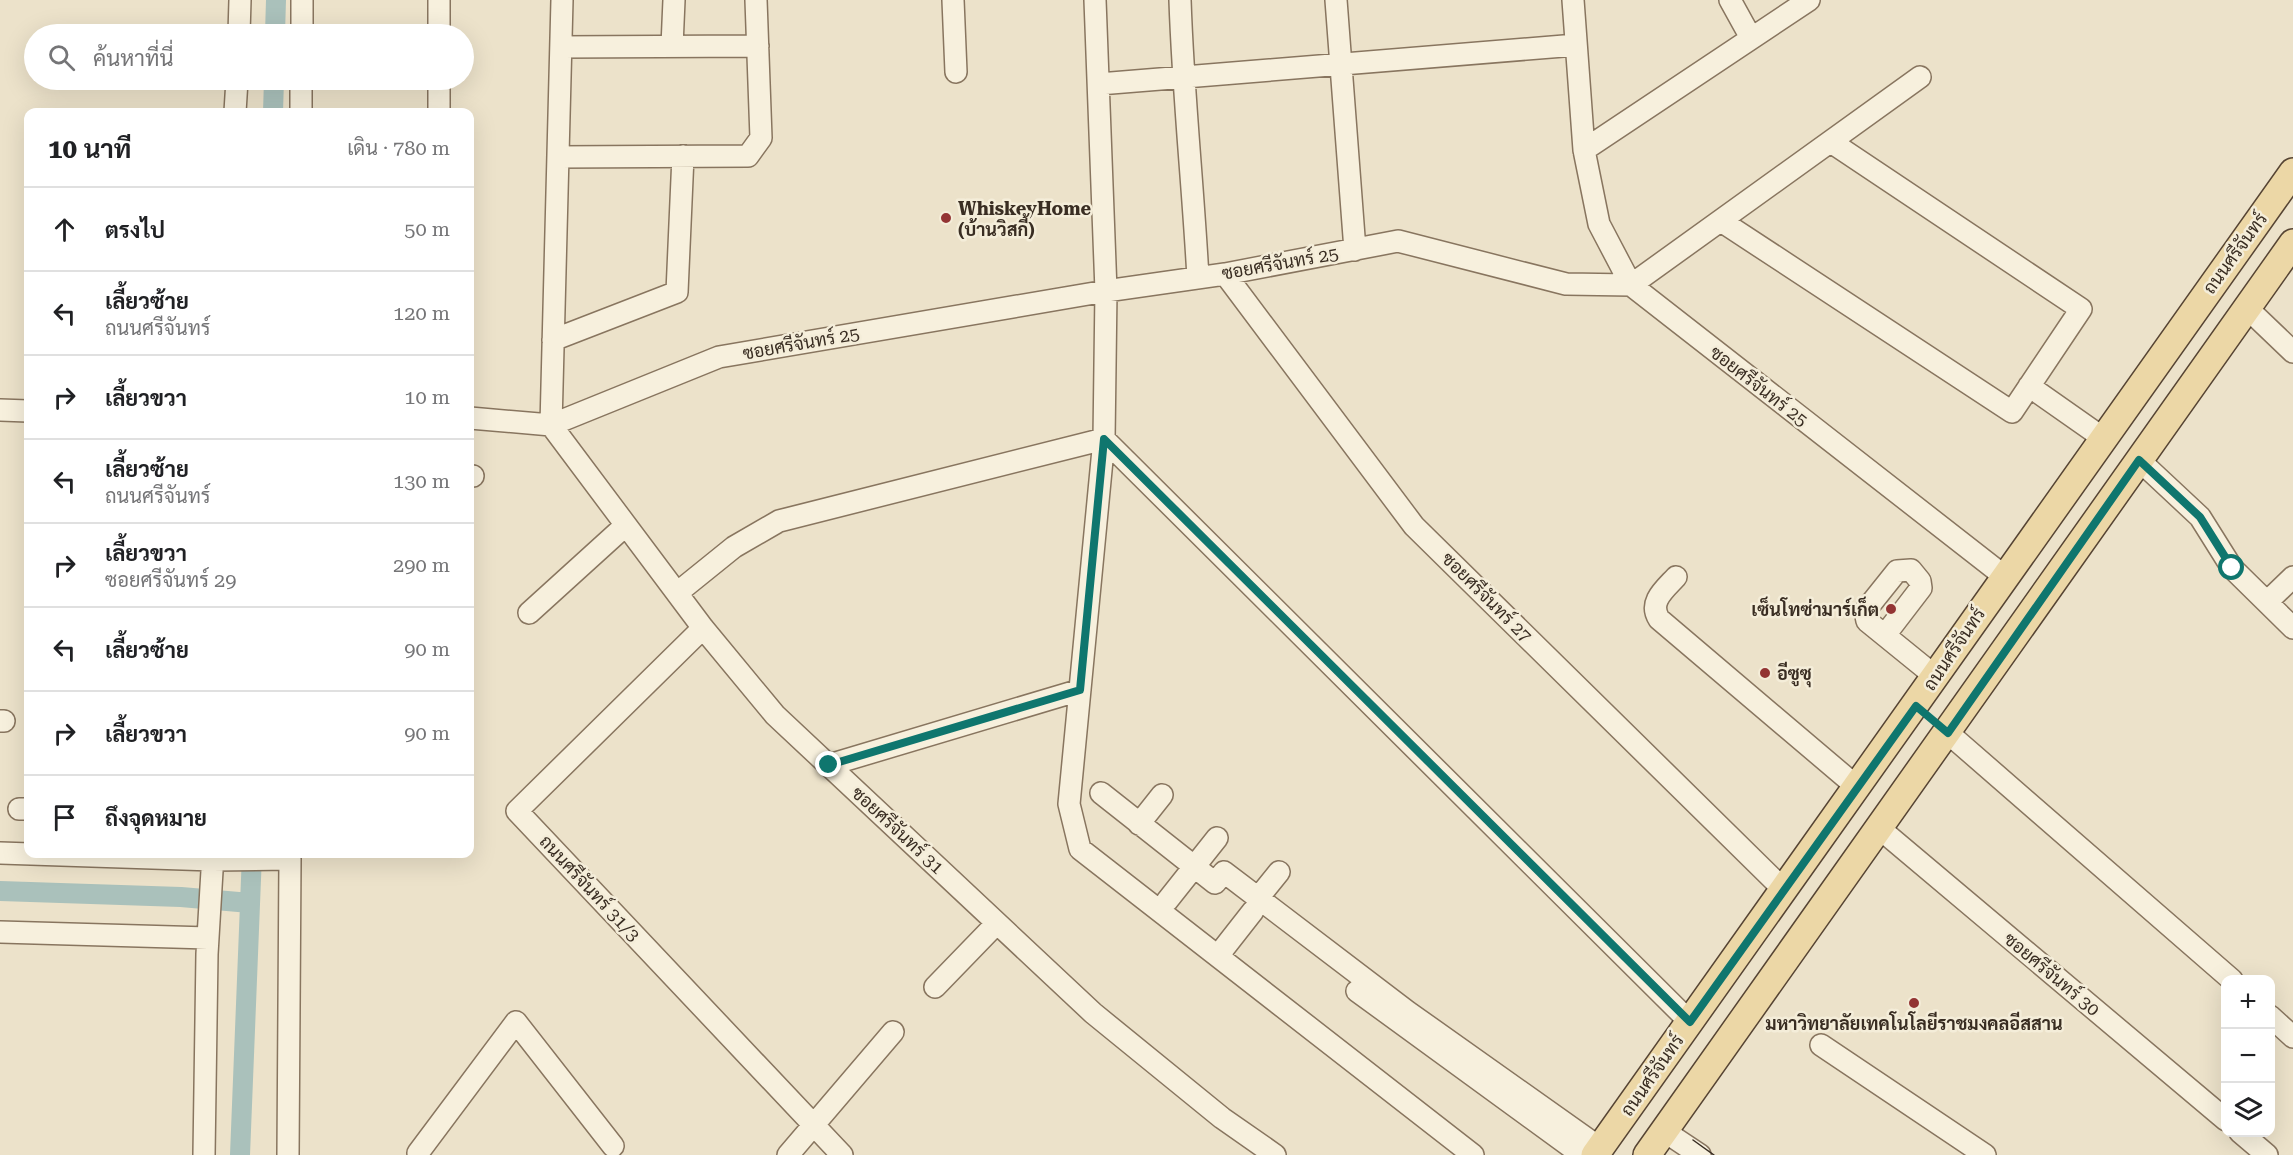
<!DOCTYPE html>
<html lang="th">
<meta charset="utf-8">
<style>
:root{--surface:#fff;--page:#f2f2f2;--text:#202124;--muted:#757577;--line:#e0e0e0}
body{margin:0;font-family:"Roboto Serif",Sarabun,serif;background:var(--page);color:var(--text)}
.controls{position:absolute;right:18px;bottom:18px;display:grid;overflow:hidden;border-radius:12px;box-shadow:0 6px 24px #0002}
.controls button{width:54px;height:54px;display:grid;place-items:center;padding:0;border:0;border-bottom:2px solid var(--line);background:var(--surface);color:var(--text);font:30px sans-serif}
.stop{position:absolute;width:18px;height:18px;margin:-14px;border:4px solid #0f766e;border-radius:50%;background:#fff}
.stop.end{background:#0f766e;border-color:#fff;box-shadow:0 2px 6px #0008}
.list{margin:0;padding:0;list-style:none}
h2{display:flex;justify-content:space-between;align-items:center;height:78px;margin:0;padding:0 24px;font-size:26px}
h2 small{font-size:20px;font-weight:400;color:var(--muted)}
.list li{display:grid;grid-template-columns:39px 1fr auto;gap:18px;align-items:center;box-sizing:border-box;height:84px;padding:0 24px;border-top:2px solid var(--line)}
.list b{display:block;font-size:22px;white-space:nowrap}
.list p{margin:0;font-size:20px;white-space:nowrap;color:var(--muted)}
.list em{font-size:20px;font-style:normal;color:var(--muted)}
.icon{flex:none;width:33px;height:33px;fill:none;stroke:currentColor;stroke-width:2;stroke-linecap:round;stroke-linejoin:round}
.map{position:relative;flex:none;width:2293px;height:1155px;overflow:hidden}
.search{position:absolute;background:var(--surface);box-shadow:0 6px 24px #0002;left:24px;top:24px;width:450px;height:66px;display:flex;align-items:center;gap:15px;box-sizing:border-box;padding:0 21px;border-radius:33px;color:var(--muted);font-size:22px}
.panel{position:absolute;background:var(--surface);box-shadow:0 6px 24px #0002;left:24px;top:108px;width:450px;height:750px;border-radius:12px}
.map>svg:first-child{display:block}
.lines{fill:none;stroke-linecap:round;stroke-linejoin:round}
.canal{stroke:#aac1bb;stroke-width:20}
.minor-casing{stroke:#88755f;stroke-width:24}
.major-casing{stroke:#564433;stroke-width:30}
.minor{stroke:#f7f0dd;stroke-width:21}
.major{stroke:#ecd7a6;stroke-width:27}
.tram{stroke:#392d22;stroke-width:1.5}
.route{stroke:#0f766e;stroke-width:8}
.poi-dot{fill:#933433;stroke:#f4edd9;stroke-width:2}
.labels{text-anchor:middle;dominant-baseline:central;stroke-width:5;stroke-linejoin:round;paint-order:stroke}
.poi-label{font-size:18px;font-weight:bold;fill:#392d22;stroke:#f4edd9;text-anchor:start}
.street-label{font-size:18px;fill:#392d22;stroke:#f4edd9}
</style>
<div class="map">
<svg width="2293" height="1155" viewBox="0 0 2293 1155">
<rect width="100%" height="100%" fill="#ece2ca"/>
<g class="lines">
<path class="canal" d="M275 34 276 0
M273 112 274 80
M0 891 181 897 250 903
M240 1155 252 854"/>
<defs>
<path id="minor" d="M562 0 551 425 703 628 775 715 1093 1013 1222 1118 1275 1155
M953 0 956 72
M1095 0 1106 291 1104 439 1069 804 1080 849 1473 1155
M1180 0C1183 93 1193 185 1198 278
M1336 0 1355 250
M1573 0 1584 150 1599 224 1631 285 1920 77
M1730 0 1751 38
M239 34 240 0
M302 34V0
M439 34V0
M672 46 674 0
M561 47 758 46
M1099 84 1576 45
M235 112 237 80
M301 112V80
M439 112V80
M1584 150 1809 0
M558 157 748 156 761 138 756 0
M1721 221 2012 412 2081 309 1831 142
M1225 274 1414 526 1783 889
M2247 308 2293 352
M553 340 677 292 683 156
M2029 386 2103 438
M0 410 28 411
M470 418 551 425 719 357 1106 291 1225 274 1398 241 1566 284 1631 285 2004 576
M2139 460 2200 517 2232 568 2293 628
M470 476H473
M1676 577C1665 589 1648 602 1659 619L1857 787
M677 593 734 547 779 521 1104 439 1690 1022
M2267 602 2293 577
M529 613 626 525
M703 628 517 811 842 1155
M1885 635 1921 588 1920 581 1911 570 1897 571 1865 611 1867 621 1936 677
M0 721H4
M1948 733 2232 980
M829 765 1080 690
M1101 793 1215 883 1224 872 1408 1012 1600 1148
M19 809H28
M1139 824 1162 795
M1879 828 2226 1120
M0 853 213 860 290 859 288 1155
M1258 898 1279 872
M1167 901 1217 838
M0 932 208 938
M1224 948 1253 911
M935 987 997 923
M1357 991 1582 1155
M2270 1016 2293 1037
M1821 1045 1985 1155
M1664 1131 1700 1155
M2240 1132 2267 1155
M418 1153 516 1022 613 1146
M204 1155 207 954 213 854
M788 1155 893 1032"/>
<path id="major" d="M1595 1155 2293 172
M1647 1155 2293 243"/>
</defs>
<use href="#minor" class="minor-casing"/>
<use href="#major" class="major-casing"/>
<use href="#minor" class="minor"/>
<use href="#major" class="major"/>
<path class="tram" d="M1693 1140 1714 1155"/>
</g>
<g class="lines">
<path class="route" d="M829 765 1080 690 1104 439 1690 1022 1916 706 1948 733 2139 460 2200 517 2232 568"/>
</g>
<g class="poi-dot">
<circle cx="946" cy="218" r="6"/>
<circle cx="1891" cy="609" r="6"/>
<circle cx="1765" cy="673" r="6"/>
<circle cx="1914" cy="1003" r="6"/>
</g>
<g class="labels">
<g class="poi-label">
<text x="958" y="208">WhiskeyHome<tspan x="958" dy="21">(บ้านวิสกี้)</tspan></text>
<text x="1879" y="609" text-anchor="end">เซ็นโทซ่ามาร์เก็ต</text>
<text x="1777" y="673">อีซูซุ</text>
<text x="1914" y="1023" text-anchor="middle">มหาวิทยาลัยเทคโนโลยีราชมงคลอีสสาน</text>
</g>
<g class="street-label">
<text transform="translate(2235 253) rotate(-54)">ถนนศรีจันทร์</text>
<text transform="translate(1280 263) rotate(-10)">ซอยศรีจันทร์ 25</text>
<text transform="translate(801 343) rotate(-10)">ซอยศรีจันทร์ 25</text>
<text transform="translate(1759 386) rotate(38)">ซอยศรีจันทร์ 25</text>
<text transform="translate(1487 597) rotate(45)">ซอยศรีจันทร์ 27</text>
<text transform="translate(1954 649) rotate(-56)">ถนนศรีจันทร์</text>
<text transform="translate(898 830) rotate(43)">ซอยศรีจันทร์ 31</text>
<text transform="translate(590 888) rotate(47)">ถนนศรีจันทร์ 31/3</text>
<text transform="translate(2052 974) rotate(40)">ซอยศรีจันทร์ 30</text>
<text transform="translate(1652 1075) rotate(-55)">ถนนศรีจันทร์</text>
</g>
</g>
</svg>
<div class="controls">
<button>+</button>
<button>−</button>
<button><svg class="icon" aria-label="layers" viewBox="0 0 24 24"><path d="M12 4l9 5-9 5-9-5zM3 14l9 5 9-5"/></svg></button>
</div>
<div class="stop" style="left:2232px;top:568px"></div>
<div class="stop end" style="left:829px;top:765px"></div>
<div class="search"><svg class="icon" aria-label="search" viewBox="0 0 24 24"><circle cx="10" cy="10" r="6"/><path d="M15 15l6 6"/></svg>ค้นหาที่นี่</div>
<section class="panel">
<h2>10 นาที<small>เดิน · 780 m</small></h2>
<ul class="list">
<li><svg class="icon" aria-label="ahead" viewBox="0 0 24 24"><path d="M12 20V5M6 11l6-6 6 6"/></svg><div><b>ตรงไป</b></div><em>50 m</em></li>
<li><svg class="icon" aria-label="left" viewBox="0 0 24 24"><path d="M17 20v-9H6M10 6l-5 5 5 5"/></svg><div><b>เลี้ยวซ้าย</b><p>ถนนศรีจันทร์</p></div><em>120 m</em></li>
<li><svg class="icon" aria-label="right" viewBox="0 0 24 24"><path d="M7 20v-9h11M14 6l5 5-5 5"/></svg><div><b>เลี้ยวขวา</b></div><em>10 m</em></li>
<li><svg class="icon" aria-label="left" viewBox="0 0 24 24"><path d="M17 20v-9H6M10 6l-5 5 5 5"/></svg><div><b>เลี้ยวซ้าย</b><p>ถนนศรีจันทร์</p></div><em>130 m</em></li>
<li><svg class="icon" aria-label="right" viewBox="0 0 24 24"><path d="M7 20v-9h11M14 6l5 5-5 5"/></svg><div><b>เลี้ยวขวา</b><p>ซอยศรีจันทร์ 29</p></div><em>290 m</em></li>
<li><svg class="icon" aria-label="left" viewBox="0 0 24 24"><path d="M17 20v-9H6M10 6l-5 5 5 5"/></svg><div><b>เลี้ยวซ้าย</b></div><em>90 m</em></li>
<li><svg class="icon" aria-label="right" viewBox="0 0 24 24"><path d="M7 20v-9h11M14 6l5 5-5 5"/></svg><div><b>เลี้ยวขวา</b></div><em>90 m</em></li>
<li><svg class="icon" aria-label="arrive" viewBox="0 0 24 24"><path d="M6 21V4h12l-3 4 3 4H6"/></svg><div><b>ถึงจุดหมาย</b></div></li>
</ul>
</section>
</div>
